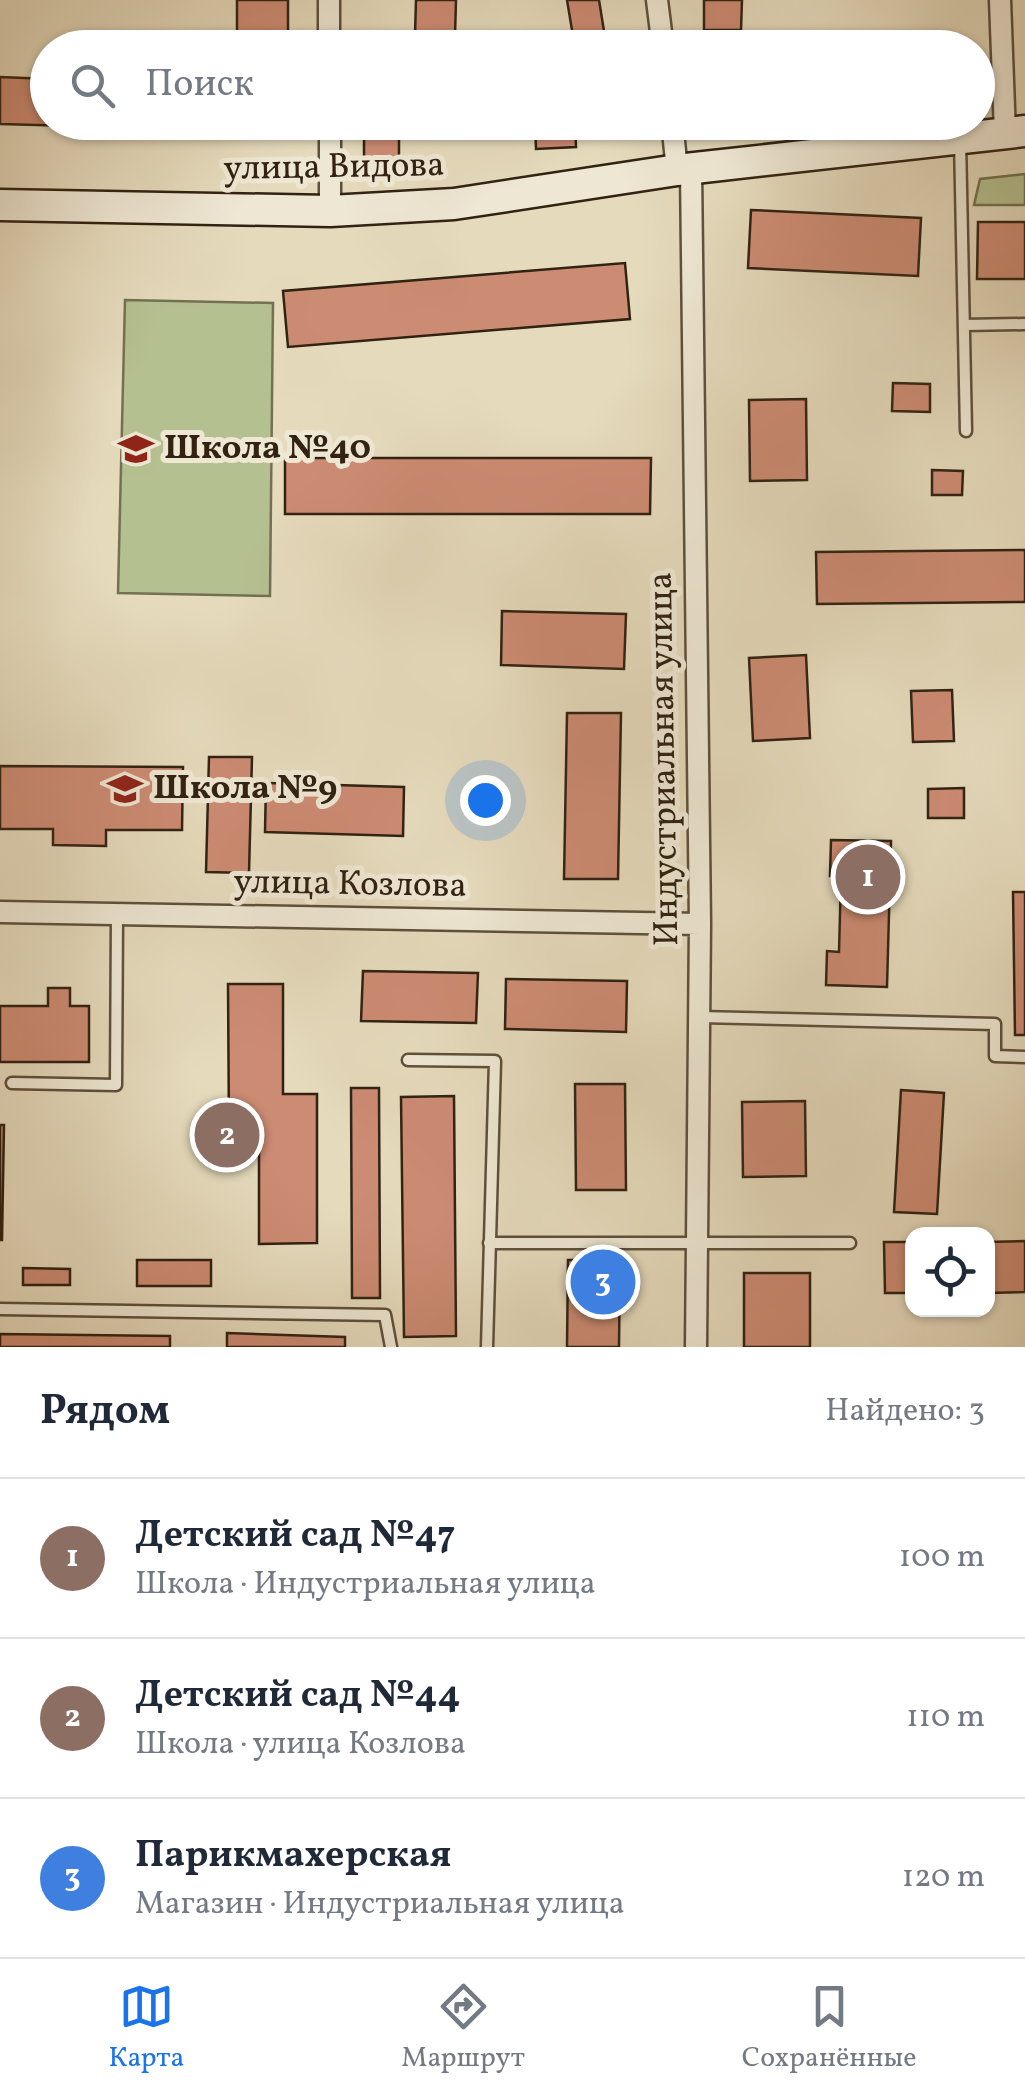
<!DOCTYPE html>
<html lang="ru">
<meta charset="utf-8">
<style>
:root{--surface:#fff;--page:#f2f2f3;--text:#1f2937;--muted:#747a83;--line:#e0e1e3;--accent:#1a73e8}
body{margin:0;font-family:Vollkorn,serif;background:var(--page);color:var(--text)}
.controls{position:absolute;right:30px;bottom:30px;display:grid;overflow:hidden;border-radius:20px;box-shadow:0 2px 8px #0004}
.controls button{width:90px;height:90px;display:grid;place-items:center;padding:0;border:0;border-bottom:2px solid var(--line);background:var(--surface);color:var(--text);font:50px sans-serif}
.you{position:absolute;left:485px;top:800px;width:35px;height:35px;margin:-25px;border:8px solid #fff;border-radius:50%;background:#1a73e8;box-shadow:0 0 0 15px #1a73e833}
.badge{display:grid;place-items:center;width:65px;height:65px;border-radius:50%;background:var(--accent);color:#fff;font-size:32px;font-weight:700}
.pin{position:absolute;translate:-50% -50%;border:5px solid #fff;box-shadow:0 2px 10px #0006}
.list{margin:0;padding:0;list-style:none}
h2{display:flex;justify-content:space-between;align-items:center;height:130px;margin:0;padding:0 40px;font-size:42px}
h2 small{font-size:32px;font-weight:400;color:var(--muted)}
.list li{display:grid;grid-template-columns:65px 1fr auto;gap:30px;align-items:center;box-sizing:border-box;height:160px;padding:0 40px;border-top:2px solid var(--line)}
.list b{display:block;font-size:38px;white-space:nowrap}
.list p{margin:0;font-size:32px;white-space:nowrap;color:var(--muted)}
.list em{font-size:32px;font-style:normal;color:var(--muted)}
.icon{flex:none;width:55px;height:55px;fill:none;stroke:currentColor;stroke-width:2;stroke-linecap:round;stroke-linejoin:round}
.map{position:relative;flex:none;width:1025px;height:1347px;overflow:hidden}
.search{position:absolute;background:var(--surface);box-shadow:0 2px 8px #0004;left:30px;right:30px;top:30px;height:110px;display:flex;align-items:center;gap:25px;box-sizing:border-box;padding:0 35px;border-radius:55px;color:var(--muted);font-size:38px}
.sheet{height:610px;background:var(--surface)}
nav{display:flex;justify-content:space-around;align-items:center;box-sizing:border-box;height:140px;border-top:2px solid var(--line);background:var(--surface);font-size:28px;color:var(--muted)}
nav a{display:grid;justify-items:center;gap:5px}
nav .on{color:var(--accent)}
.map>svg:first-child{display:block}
.green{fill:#b5c091;stroke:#737152;stroke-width:2.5}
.building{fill:#cc8b73;stroke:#312212;stroke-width:2.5}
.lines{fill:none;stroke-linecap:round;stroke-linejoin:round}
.lane-casing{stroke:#5e503c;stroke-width:15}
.street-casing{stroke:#5e503c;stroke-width:25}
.secondary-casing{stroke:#312212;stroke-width:35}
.lane{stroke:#eee7d3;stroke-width:10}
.street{stroke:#eee7d3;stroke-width:20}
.secondary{stroke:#eee7d3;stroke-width:30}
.labels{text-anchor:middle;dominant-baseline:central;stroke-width:10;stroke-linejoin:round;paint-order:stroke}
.street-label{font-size:35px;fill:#312212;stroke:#eee7d3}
.poi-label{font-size:35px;font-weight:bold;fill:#312212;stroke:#eee7d3;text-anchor:start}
</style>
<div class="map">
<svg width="1025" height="1347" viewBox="0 0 1025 1347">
<rect width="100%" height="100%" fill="#e5dabc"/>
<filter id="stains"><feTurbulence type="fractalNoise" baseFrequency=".002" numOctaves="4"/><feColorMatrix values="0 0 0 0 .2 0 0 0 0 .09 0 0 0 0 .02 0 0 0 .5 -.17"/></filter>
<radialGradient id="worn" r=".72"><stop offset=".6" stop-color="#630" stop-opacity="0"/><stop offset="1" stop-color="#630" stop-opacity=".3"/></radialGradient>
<path class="green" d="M1025 174V205H974L980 179Z
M125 300 273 303 270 596 118 593Z"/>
<path class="building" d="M237 0H288V48H237Z
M416 0H456L455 36 415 35Z
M567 0H599L604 31 573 36Z
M704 0H742L741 30H704Z
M0 77 48 79V122H220L219 130 0 124Z
M364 122H399V161H364Z
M535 122H575L576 147 536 149Z
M751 210 921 218 918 276 748 268Z
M978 222H1025V279H977Z
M625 263 630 319 288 347 283 291Z
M893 383 930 384V412L892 411Z
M806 399 807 480 750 481 749 400Z
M285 458H651L650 514H285Z
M932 470 963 471 962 495H932Z
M1025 550V602L817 604 816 552Z
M502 611 626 614 624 669 501 665Z
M806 655 810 738 753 741 749 658Z
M952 690 954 741 913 742 911 691Z
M567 713H621L618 879H564Z
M209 757H252L249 873 206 872Z
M0 766 183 767 182 830H106V846L53 845V829H0Z
M266 783 404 787 403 836 265 832Z
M964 788V818H928V789Z
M831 840 891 841 887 987 826 985 827 951 839 952 841 876H830Z
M1013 892H1025V1035H1015Z
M363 971 478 973 476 1023 361 1021Z
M506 979 627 981 626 1032 505 1029Z
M228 984H283V1094H317V1243L259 1244V1134H229Z
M48 988H70V1006H89V1062H0V1006H48Z
M575 1084H625L626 1190H576Z
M351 1088H379L380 1298H352Z
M901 1090 944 1093 937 1214 894 1212Z
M454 1096 456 1336 404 1337 401 1097Z
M805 1101 806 1176 743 1177 742 1102Z
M0 1125H4L2 1240H0Z
M1025 1241V1292L988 1293V1242Z
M884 1242H912V1293H885Z
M137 1260H211V1286H137Z
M568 1260H620L619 1347H567Z
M23 1268 70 1269V1285H23Z
M744 1273H810V1347H744Z
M227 1333 345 1337V1347H227Z
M0 1334 170 1336V1347H0Z"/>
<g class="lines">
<defs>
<path id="lane" d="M960 140 966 431
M964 325 1025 324
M700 1017 995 1024V1056L1025 1057
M408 1060 495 1061 487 1347
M12 1083 116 1085 117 915
M489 1243H850
M0 1309 385 1315 391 1347"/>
<path id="street" d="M329 0V48
M657 0 663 48
M1000 0 1005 134
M330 122V211
M672 122 677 170
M691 170 700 924 696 1347
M0 912 700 924"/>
<path id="secondary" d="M0 205 330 211 454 204 677 170 1025 131"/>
</defs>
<use href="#lane" class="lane-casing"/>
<use href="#street" class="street-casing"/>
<use href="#secondary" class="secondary-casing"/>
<use href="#lane" class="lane"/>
<use href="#street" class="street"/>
<use href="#secondary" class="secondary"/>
</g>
<defs>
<symbol id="school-bare" viewBox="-9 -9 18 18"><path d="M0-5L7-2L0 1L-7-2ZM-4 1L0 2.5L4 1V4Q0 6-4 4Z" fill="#8f2418" stroke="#eee7d3" stroke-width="2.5" paint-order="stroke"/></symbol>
</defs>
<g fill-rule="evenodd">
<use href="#school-bare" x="111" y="424" width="50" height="50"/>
<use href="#school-bare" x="100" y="764" width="50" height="50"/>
</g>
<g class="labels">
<g class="street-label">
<text transform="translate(334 168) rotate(-1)">улица Видова</text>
<text transform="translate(665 759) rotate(-91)">Индустриальная улица</text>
<text transform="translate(350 885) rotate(1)">улица Козлова</text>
</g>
<g class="poi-label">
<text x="164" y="449">Школа №40</text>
<text x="153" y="789">Школа №9</text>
</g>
</g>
<rect width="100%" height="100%" filter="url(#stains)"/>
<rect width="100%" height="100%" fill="url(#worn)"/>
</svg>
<div class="controls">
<button><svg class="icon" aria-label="locate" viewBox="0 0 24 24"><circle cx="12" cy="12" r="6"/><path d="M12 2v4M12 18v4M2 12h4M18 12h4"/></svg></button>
</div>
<div class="you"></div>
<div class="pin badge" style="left:868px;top:877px;background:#8d6e63">1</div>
<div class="pin badge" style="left:227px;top:1135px;background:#8d6e63">2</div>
<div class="pin badge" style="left:603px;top:1282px;background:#3f7fe0">3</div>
<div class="search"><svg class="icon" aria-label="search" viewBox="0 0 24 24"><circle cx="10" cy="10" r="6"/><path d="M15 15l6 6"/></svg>Поиск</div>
</div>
<section class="sheet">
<h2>Рядом<small>Найдено: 3</small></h2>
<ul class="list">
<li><span class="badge" style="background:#8d6e63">1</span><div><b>Детский сад №47</b><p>Школа · Индустриальная улица</p></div><em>100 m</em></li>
<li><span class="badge" style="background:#8d6e63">2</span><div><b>Детский сад №44</b><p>Школа · улица Козлова</p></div><em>110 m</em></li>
<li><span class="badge" style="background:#3f7fe0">3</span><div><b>Парикмахерская</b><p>Магазин · Индустриальная улица</p></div><em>120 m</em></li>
</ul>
</section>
<nav>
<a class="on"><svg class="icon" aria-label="map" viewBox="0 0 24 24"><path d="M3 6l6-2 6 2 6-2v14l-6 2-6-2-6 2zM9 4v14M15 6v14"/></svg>Карта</a>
<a><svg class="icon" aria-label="directions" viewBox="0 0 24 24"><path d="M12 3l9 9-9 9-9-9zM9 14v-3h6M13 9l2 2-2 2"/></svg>Маршрут</a>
<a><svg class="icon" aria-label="saved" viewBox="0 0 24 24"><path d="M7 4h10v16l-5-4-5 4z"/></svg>Сохранённые</a>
</nav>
